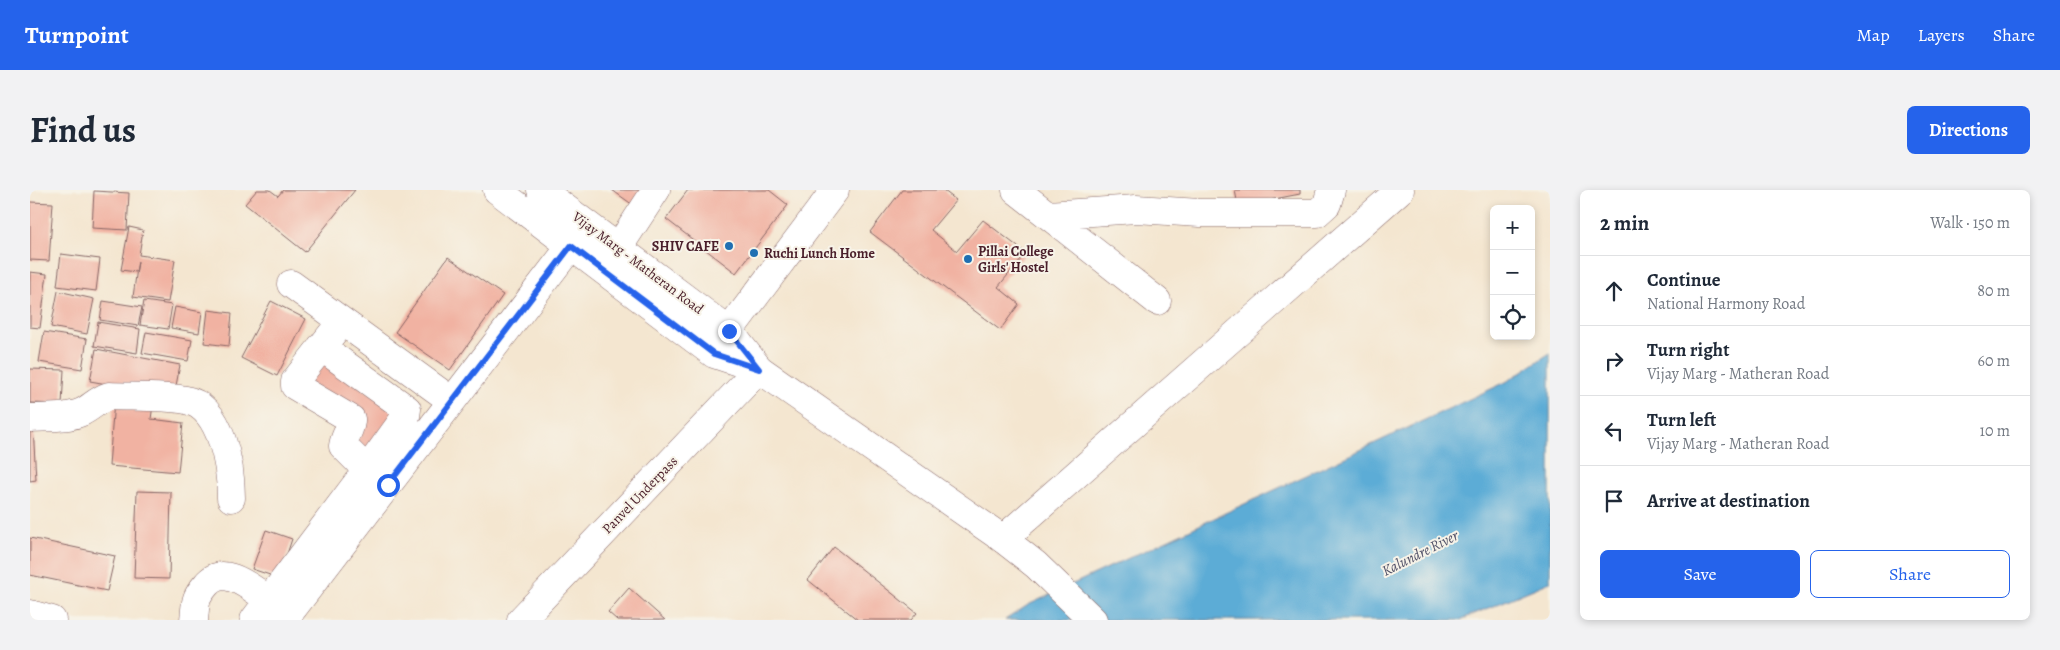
<!DOCTYPE html>
<meta charset="utf-8">
<style>
:root{--surface:#fff;--page:#f2f2f3;--text:#1f2937;--muted:#747a83;--line:#e0e1e3;--accent:#2563eb}
body{margin:0;font-family:Alegreya,serif;background:var(--page);color:var(--text)}
.controls{position:absolute;right:15px;top:15px;display:grid;overflow:hidden;border-radius:8px;box-shadow:0 2px 8px #0003}
.controls button{width:45px;height:45px;display:grid;place-items:center;padding:0;border:0;border-bottom:1px solid var(--line);background:var(--surface);color:var(--text);font:25px sans-serif}
.stop{position:absolute;width:15px;height:15px;margin:-11px;border:4px solid #2563eb;border-radius:50%;background:#fff}
.stop.end{background:#2563eb;border-color:#fff;box-shadow:0 1px 5px #0008}
.list{margin:0;padding:0;list-style:none}
h2{display:flex;justify-content:space-between;align-items:center;height:65px;margin:0;padding:0 20px;font-size:21px}
h2 small{font-size:16px;font-weight:400;color:var(--muted)}
.list li{display:grid;grid-template-columns:32px 1fr auto;gap:15px;align-items:center;box-sizing:border-box;height:70px;padding:0 20px;border-top:1px solid var(--line)}
.list b{display:block;font-size:19px;white-space:nowrap}
.list p{margin:0;font-size:16px;white-space:nowrap;color:var(--muted)}
.list em{font-size:16px;font-style:normal;color:var(--muted)}
.actions{display:flex;gap:10px;padding:15px 20px}
.actions a{flex:1;padding:11px 0;border:1px solid var(--accent);border-radius:8px;text-align:center;font-size:18px;color:var(--accent)}
.actions .main{background:var(--accent);color:#fff}
.icon{flex:none;width:28px;height:28px;fill:none;stroke:currentColor;stroke-width:2;stroke-linecap:round;stroke-linejoin:round}
.map{position:relative;flex:none;width:1520px;height:430px;overflow:hidden;border-radius:8px}
header{display:flex;align-items:center;gap:30px;box-sizing:border-box;height:70px;padding:0 25px;background:var(--accent);color:#fff}
header strong{font-size:24px}
nav{display:flex;gap:28px;margin-inline-start:auto;font-size:18px}
.intro{display:flex;align-items:center;justify-content:space-between;box-sizing:border-box;height:120px;padding:0 30px}
h1{margin:0;font-size:35px}
.button{padding:12px 22px;border-radius:8px;background:var(--accent);color:#fff;font-size:18px;font-weight:700}
main{display:flex;gap:30px;padding:0 30px}
aside{flex:1;background:var(--surface);border-radius:8px;box-shadow:0 2px 8px #0003}
.map>svg:first-child{display:block}
.water{fill:#5cacd6;stroke:#536680}
.building{fill:#f1b2a2}
.lines{fill:none;stroke-linecap:round;stroke-linejoin:round}
.minor-casing{stroke:#866565;stroke-width:29}
.tertiary-casing{stroke:#866565;stroke-width:29}
.secondary-casing{stroke:#866565;stroke-width:29}
.minor{stroke:#fff;stroke-width:28}
.tertiary{stroke:#fff;stroke-width:28}
.secondary{stroke:#fff;stroke-width:28}
.route{stroke:#2563eb;stroke-width:6}
.poi-dot{fill:#1f6fb2;stroke:#f7f3e8;stroke-width:2}
.labels{text-anchor:middle;dominant-baseline:central;stroke-width:4;stroke-linejoin:round;paint-order:stroke}
.poi-label{font-size:14px;font-weight:bold;fill:#4a1f2b;stroke:#f7f3e8;text-anchor:start}
.street-label{font-size:14px;fill:#4a1f2b;stroke:#f7f3e8}
.water-label{font-size:15px;font-style:italic;fill:#505067;stroke:#f7f3e8}
</style>
<header>
<strong>Turnpoint</strong>
<nav><a>Map</a><a>Layers</a><a>Share</a></nav>
</header>
<div class="intro"><h1>Find us</h1><a class="button">Directions</a></div>
<main>
<div class="map">
<svg width="1520" height="430" viewBox="0 0 1520 430">
<rect width="100%" height="100%" fill="#f7f3e8"/>
<filter id="ink" filterUnits="userSpaceOnUse"><feTurbulence type="fractalNoise" baseFrequency=".02" numOctaves="2"/><feDisplacementMap in="SourceGraphic" scale="10" xChannelSelector="R" yChannelSelector="G"/><feConvolveMatrix kernelMatrix="1 2 1 2 8 2 1 2 1" color-interpolation-filters="sRGB"/></filter>
<filter id="wash" filterUnits="userSpaceOnUse"><feTurbulence type="fractalNoise" baseFrequency=".0096" numOctaves="4" result="noise"/><feDisplacementMap in="SourceGraphic" scale="20" xChannelSelector="R" yChannelSelector="G"/><feGaussianBlur stdDeviation="1.12" result="paint"/><feColorMatrix in="noise" values="0 0 0 0 0 0 0 0 0 0 0 0 0 0 0 0 0 1.4 0 .05"/><feComposite in="paint" operator="in"/></filter>
<g filter="url(#wash)">
<rect width="100%" height="100%" fill="#f4e6d0"/>
<path class="water" d="M1520 163V392L1430 430H975L998 415 1476 192Z"/>
<g id="blocks">
<path class="building" d="M227 0H240L248 6 253 0H325L275 62 215 14Z
M582 0H614L603 15Z
M658 0H739L758 15 706 83 636 29Z
M872 0H913L926 10 901 40 927 61 953 30 996 63 968 97 989 114 970 140 840 42Z
M1205 0H1270V4L1208 16Z
M64 1 99 3 97 40 62 38Z
M0 12 23 13 19 71 0 70Z
M99 37 113 40 109 65 145 70 138 112 103 107 108 71 106 82 91 80Z
M31 64 70 69 66 101 27 96Z
M418 67 473 105 420 180 365 142Z
M0 82 17 84 10 138 0 137Z
M28 101 64 109 57 144 21 137Z
M73 111 112 117 108 136 70 130Z
M114 111 142 115 138 139 110 135Z
M241 111 276 129 247 186 211 168Z
M145 117 172 122 169 143 141 138Z
M178 120 202 123 199 156 174 153Z
M68 132 110 139 107 163 64 156Z
M14 142 57 149 52 179 9 172Z
M116 142 162 150 158 171 112 163Z
M66 159 150 175 144 206 60 191Z
M292 172 373 224 342 267 316 251 278 194Z
M0 179 34 180 32 214 0 213Z
M84 211 123 215 121 229 153 233 148 282 79 276Z
M0 236H3L6 290 0 291Z
M107 301 141 302 139 389 104 388Z
M236 340 262 349 249 388 222 379Z
M0 348 85 366 77 401 0 385Z
M804 357 887 423 881 430H828L778 390Z
M599 398 635 430H587L578 422Z"/>
</g>
</g>
<g filter="url(#ink)">
<use href="#blocks" fill-opacity="0" stroke="#866565" stroke-width="1"/>
<g class="lines">
<defs>
<path id="minor" d="M986 0 1127 111
M1018 25 1106 19 1170 23H1287L1297 14 1301 0
M588 58 626 0
M261 94 422 211
M699 141 805 0
M291 157 377 219 376 226 337 280 352 291
M0 228C17 227 36 229 52 222 62 217 67 210 79 206 103 207 134 206 156 210 192 217 201 278 201 308
M973 349 1370 0
M0 424 22 430
M164 430C166 412 164 409 176 395 194 373 221 398 239 410
M224 430 337 280 313 256C314 246 322 238 321 229L265 196V191L312 131
M254 430 541 56"/>
<path id="tertiary" d="M729 179 973 349 1006 375 1063 430"/>
<path id="secondary" d="M467 0 684 164 729 179
M511 0 699 141 729 179
M491 430 729 179"/>
</defs>
<use href="#minor" class="minor-casing"/>
<use href="#tertiary" class="tertiary-casing"/>
<use href="#secondary" class="secondary-casing"/>
<use href="#minor" class="minor"/>
<use href="#tertiary" class="tertiary"/>
<use href="#secondary" class="secondary"/>
</g>
</g>
<g class="lines" filter="url(#ink)">
<path class="route" d="M358 295 541 56 684 164 729 179 699 141"/>
</g>
<g class="poi-dot">
<circle cx="699" cy="56" r="5"/>
<circle cx="724" cy="63" r="5"/>
<circle cx="938" cy="69" r="5"/>
</g>
<g class="labels">
<g class="poi-label">
<text x="689" y="56" text-anchor="end">SHIV CAFE</text>
<text x="948" y="61">Pillai College<tspan x="948" dy="16">Girls' Hostel</tspan></text>
<text x="734" y="63">Ruchi Lunch Home</text>
</g>
<g class="street-label">
<text transform="translate(608 73) rotate(37)">Vijay Marg - Matheran Road</text>
<text transform="translate(610 305) rotate(-46)">Panvel Underpass</text>
</g>
<g class="water-label">
<text transform="translate(1390 363) rotate(-27)">Kalundre River</text>
</g>
</g>
</svg>
<div class="controls">
<button>+</button>
<button>−</button>
<button><svg class="icon" aria-label="locate" viewBox="0 0 24 24"><circle cx="12" cy="12" r="6"/><path d="M12 2v4M12 18v4M2 12h4M18 12h4"/></svg></button>
</div>
<div class="stop" style="left:358px;top:295px"></div>
<div class="stop end" style="left:699px;top:141px"></div>
</div>
<aside>
<h2>2 min<small>Walk · 150 m</small></h2>
<ul class="list">
<li><svg class="icon" aria-label="ahead" viewBox="0 0 24 24"><path d="M12 20V5M6 11l6-6 6 6"/></svg><div><b>Continue</b><p>National Harmony Road</p></div><em>80 m</em></li>
<li><svg class="icon" aria-label="right" viewBox="0 0 24 24"><path d="M7 20v-9h11M14 6l5 5-5 5"/></svg><div><b>Turn right</b><p>Vijay Marg - Matheran Road</p></div><em>60 m</em></li>
<li><svg class="icon" aria-label="left" viewBox="0 0 24 24"><path d="M17 20v-9H6M10 6l-5 5 5 5"/></svg><div><b>Turn left</b><p>Vijay Marg - Matheran Road</p></div><em>10 m</em></li>
<li><svg class="icon" aria-label="arrive" viewBox="0 0 24 24"><path d="M6 21V4h12l-3 4 3 4H6"/></svg><div><b>Arrive at destination</b></div></li>
</ul>
<div class="actions"><a class="main">Save</a><a>Share</a></div>
</aside>
</main>
